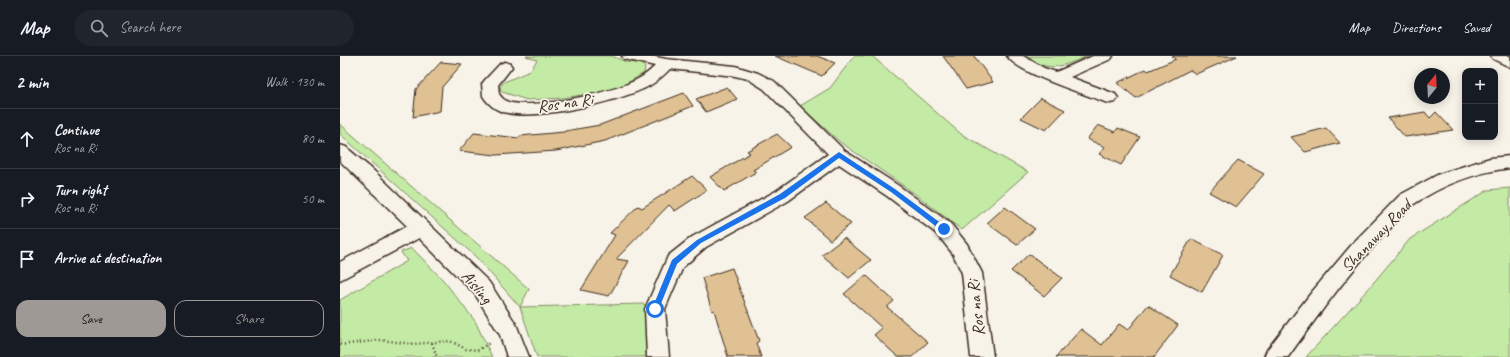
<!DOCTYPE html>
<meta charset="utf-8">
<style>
:root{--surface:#171b24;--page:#20242c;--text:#f1f3f6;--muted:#9ea1a6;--line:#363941;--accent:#9f9995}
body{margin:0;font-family:Caveat,sans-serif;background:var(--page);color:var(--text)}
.controls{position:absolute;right:12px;top:12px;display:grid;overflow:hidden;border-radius:8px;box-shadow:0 2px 10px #0003}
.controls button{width:36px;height:36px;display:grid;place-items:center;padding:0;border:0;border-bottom:1px solid var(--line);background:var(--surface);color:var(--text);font:20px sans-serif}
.compass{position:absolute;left:1074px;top:12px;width:36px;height:36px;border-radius:50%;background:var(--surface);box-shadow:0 2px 10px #0003;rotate:18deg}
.stop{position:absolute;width:12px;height:12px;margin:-9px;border:3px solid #1a73e8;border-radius:50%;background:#fff}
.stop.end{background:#1a73e8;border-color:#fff;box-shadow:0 1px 4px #0008}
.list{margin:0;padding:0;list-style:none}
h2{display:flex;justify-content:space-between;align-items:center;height:52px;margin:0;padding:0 16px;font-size:17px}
h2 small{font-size:13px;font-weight:400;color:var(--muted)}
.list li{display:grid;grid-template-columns:26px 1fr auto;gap:12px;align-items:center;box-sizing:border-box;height:60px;padding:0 16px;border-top:1px solid var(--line)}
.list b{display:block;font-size:15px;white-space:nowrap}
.list p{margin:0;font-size:13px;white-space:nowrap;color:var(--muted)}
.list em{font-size:13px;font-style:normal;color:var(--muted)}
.actions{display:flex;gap:8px;padding:12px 16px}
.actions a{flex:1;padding:9px 0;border:1px solid var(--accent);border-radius:12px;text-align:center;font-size:14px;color:var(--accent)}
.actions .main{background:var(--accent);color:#111}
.icon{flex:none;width:22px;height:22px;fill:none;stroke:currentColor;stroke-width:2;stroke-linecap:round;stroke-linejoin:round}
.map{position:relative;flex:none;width:1170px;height:301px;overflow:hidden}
header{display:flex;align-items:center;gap:24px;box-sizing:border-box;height:56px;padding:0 20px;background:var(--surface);border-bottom:1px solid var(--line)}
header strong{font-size:19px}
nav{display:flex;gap:22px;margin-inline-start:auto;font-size:14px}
.search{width:280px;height:36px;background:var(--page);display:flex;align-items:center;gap:10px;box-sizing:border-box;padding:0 14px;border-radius:22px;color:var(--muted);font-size:15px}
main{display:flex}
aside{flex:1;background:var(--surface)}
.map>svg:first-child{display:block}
.green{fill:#c4eba6;stroke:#808a62}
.building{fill:#dfc193;stroke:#3b2a1e}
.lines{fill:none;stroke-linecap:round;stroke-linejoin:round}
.minor-casing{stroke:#3b2a1e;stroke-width:3}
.path{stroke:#3b2a1e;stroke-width:2.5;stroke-dasharray:1 3;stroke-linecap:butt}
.minor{fill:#f7f3e8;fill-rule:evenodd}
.route{fill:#1a73e8}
.labels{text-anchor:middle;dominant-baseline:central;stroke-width:3.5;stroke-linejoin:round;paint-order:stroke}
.street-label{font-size:17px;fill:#3b2a1e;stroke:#f7f3e8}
</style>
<header>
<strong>Map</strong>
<div class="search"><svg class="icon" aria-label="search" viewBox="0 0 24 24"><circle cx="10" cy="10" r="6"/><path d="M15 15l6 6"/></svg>Search here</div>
<nav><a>Map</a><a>Directions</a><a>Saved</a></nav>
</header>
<main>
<aside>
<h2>2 min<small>Walk · 130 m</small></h2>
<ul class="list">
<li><svg class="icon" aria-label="ahead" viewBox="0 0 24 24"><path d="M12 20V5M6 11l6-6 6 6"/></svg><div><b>Continue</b><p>Ros na Ri</p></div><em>80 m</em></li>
<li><svg class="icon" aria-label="right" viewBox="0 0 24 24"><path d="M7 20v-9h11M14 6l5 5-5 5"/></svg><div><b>Turn right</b><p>Ros na Ri</p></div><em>50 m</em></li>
<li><svg class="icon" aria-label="arrive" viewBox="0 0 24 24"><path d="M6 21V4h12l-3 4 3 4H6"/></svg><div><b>Arrive at destination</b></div></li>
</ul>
<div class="actions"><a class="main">Save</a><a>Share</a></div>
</aside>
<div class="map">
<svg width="1170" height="301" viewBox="0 0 1170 301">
<rect width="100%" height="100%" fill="#f7f3e8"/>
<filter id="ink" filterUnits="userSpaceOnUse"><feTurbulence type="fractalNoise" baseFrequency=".025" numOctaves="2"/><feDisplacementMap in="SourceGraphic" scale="8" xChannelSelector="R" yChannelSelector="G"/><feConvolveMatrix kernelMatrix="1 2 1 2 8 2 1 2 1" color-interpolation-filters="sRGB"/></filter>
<g filter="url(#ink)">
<path class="green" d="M186 0H272L286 6 299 7 305 11 304 17 282 30 260 36 223 42 187 44 162 36 160 31 164 26 190 15 197 4Z
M514 0H532L621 78 688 116 622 174 574 137 500 86 460 50 490 32Z
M683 0H748C720 11 710 17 683 0Z
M0 68 189 233 180 251 304 248 307 250 309 301H197L180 251 136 201 0 78Z
M1170 132V301H966L1029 232 1070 183 1148 134Z
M72 192 104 225 135 265 152 301H0V244L67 205 61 196Z"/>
<path class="building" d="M435 0H477L495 7 482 20Z
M603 0H634L653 26 626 33Z
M832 0H897L856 18 850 14 796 42 777 27 806 13 808 15 836 3Z
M101 6 122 8 102 31 100 55 73 61 76 33Z
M387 31 397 43 366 56 356 43Z
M344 37 353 50 265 85 216 95 156 99 119 95 134 77 179 82 180 80 224 76 225 75 260 69Z
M701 42 725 54 706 74 681 62Z
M1085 56 1090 62 1096 56 1113 74 1065 81 1048 62Z
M758 69 775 76 778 72 800 81 781 109 759 98 765 91 747 83Z
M986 72 1000 87 965 96 951 81Z
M437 78 451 91 413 114 416 116 384 135 370 121 410 97 407 95Z
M898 104 924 118 896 151 869 136Z
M352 120 367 134 335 155 329 149 276 203 289 205 269 240 241 234 275 179 270 177 298 150 302 152Z
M486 147 511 168 490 184 465 162Z
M665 151 695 173 677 189 647 167Z
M504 182 531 204 509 222 482 199Z
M851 183 883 199 862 236 830 219Z
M689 198 722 222 704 240 671 215Z
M392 212 419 285 416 287 421 301H388L374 254 372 255 362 222Z
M526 219 554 245 547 251 588 286 572 301H558L534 279 542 272 504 238Z
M808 249 838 269 814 301H716L741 273 762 289 779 268 788 274Z"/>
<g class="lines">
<defs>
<path id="minor" d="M282 0H311L326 3 395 10 418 17 434 25 505 95 559 130 611 168 627 188 642 217 653 301H631L622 217 613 198 597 178 547 140 499 108 448 145 366 191 343 211 325 253 329 301H307L305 253 328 200 352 181 436 135 488 98 424 33 408 23 395 20 330 13C322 21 313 29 303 33 275 46 184 69 156 53 151 50 146 45 143 40L142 28 145 24 160 8 165 6 170 8 172 11 158 29 159 38C161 41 164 44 168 46 192 54 269 37 292 26 301 22 308 17 315 10L284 3Z
M667 0H683L704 12 716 16 753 0H773L771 3 730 21 775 38 778 42 775 46 770 47 765 46C742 37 679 18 667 0Z
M1151 0H1170V11L1153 3Z
M0 89 6 91 34 115 149 226 176 268 189 301H167L160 279 135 238 79 182 0 224V206L67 170 0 105Z
M1170 100V112C1136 116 1102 129 1074 148 1063 155 1055 168 1046 177 1010 215 979 258 948 301H924L927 294 971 237 1014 186 1060 139 1099 118 1150 102Z"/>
</defs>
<use href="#minor" class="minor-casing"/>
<path class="path" d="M92 287 97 301
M0 289 41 284 73 288 110 285 126 293 138 294 151 286"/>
<use href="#minor" class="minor"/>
</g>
</g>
<path class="route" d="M499 96 555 133 606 171V175H602L551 136 499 102 445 142 361 187 337 208 318 255H313L312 253 332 204 357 184 440 138Z"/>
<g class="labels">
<g class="street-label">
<text transform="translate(225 47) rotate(-8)">Ros na Ri</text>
<text transform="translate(1036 180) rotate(-46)">Shanaway Road</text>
<text transform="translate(137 231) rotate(50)">Aisling</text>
<text transform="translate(636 252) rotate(-96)">Ros na Ri</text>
</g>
</g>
</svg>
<div class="controls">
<button>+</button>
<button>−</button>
</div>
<svg class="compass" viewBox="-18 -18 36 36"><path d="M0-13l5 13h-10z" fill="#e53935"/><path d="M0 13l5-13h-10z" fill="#9ea1a6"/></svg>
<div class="stop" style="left:315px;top:253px"></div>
<div class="stop end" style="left:604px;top:173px"></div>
</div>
</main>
